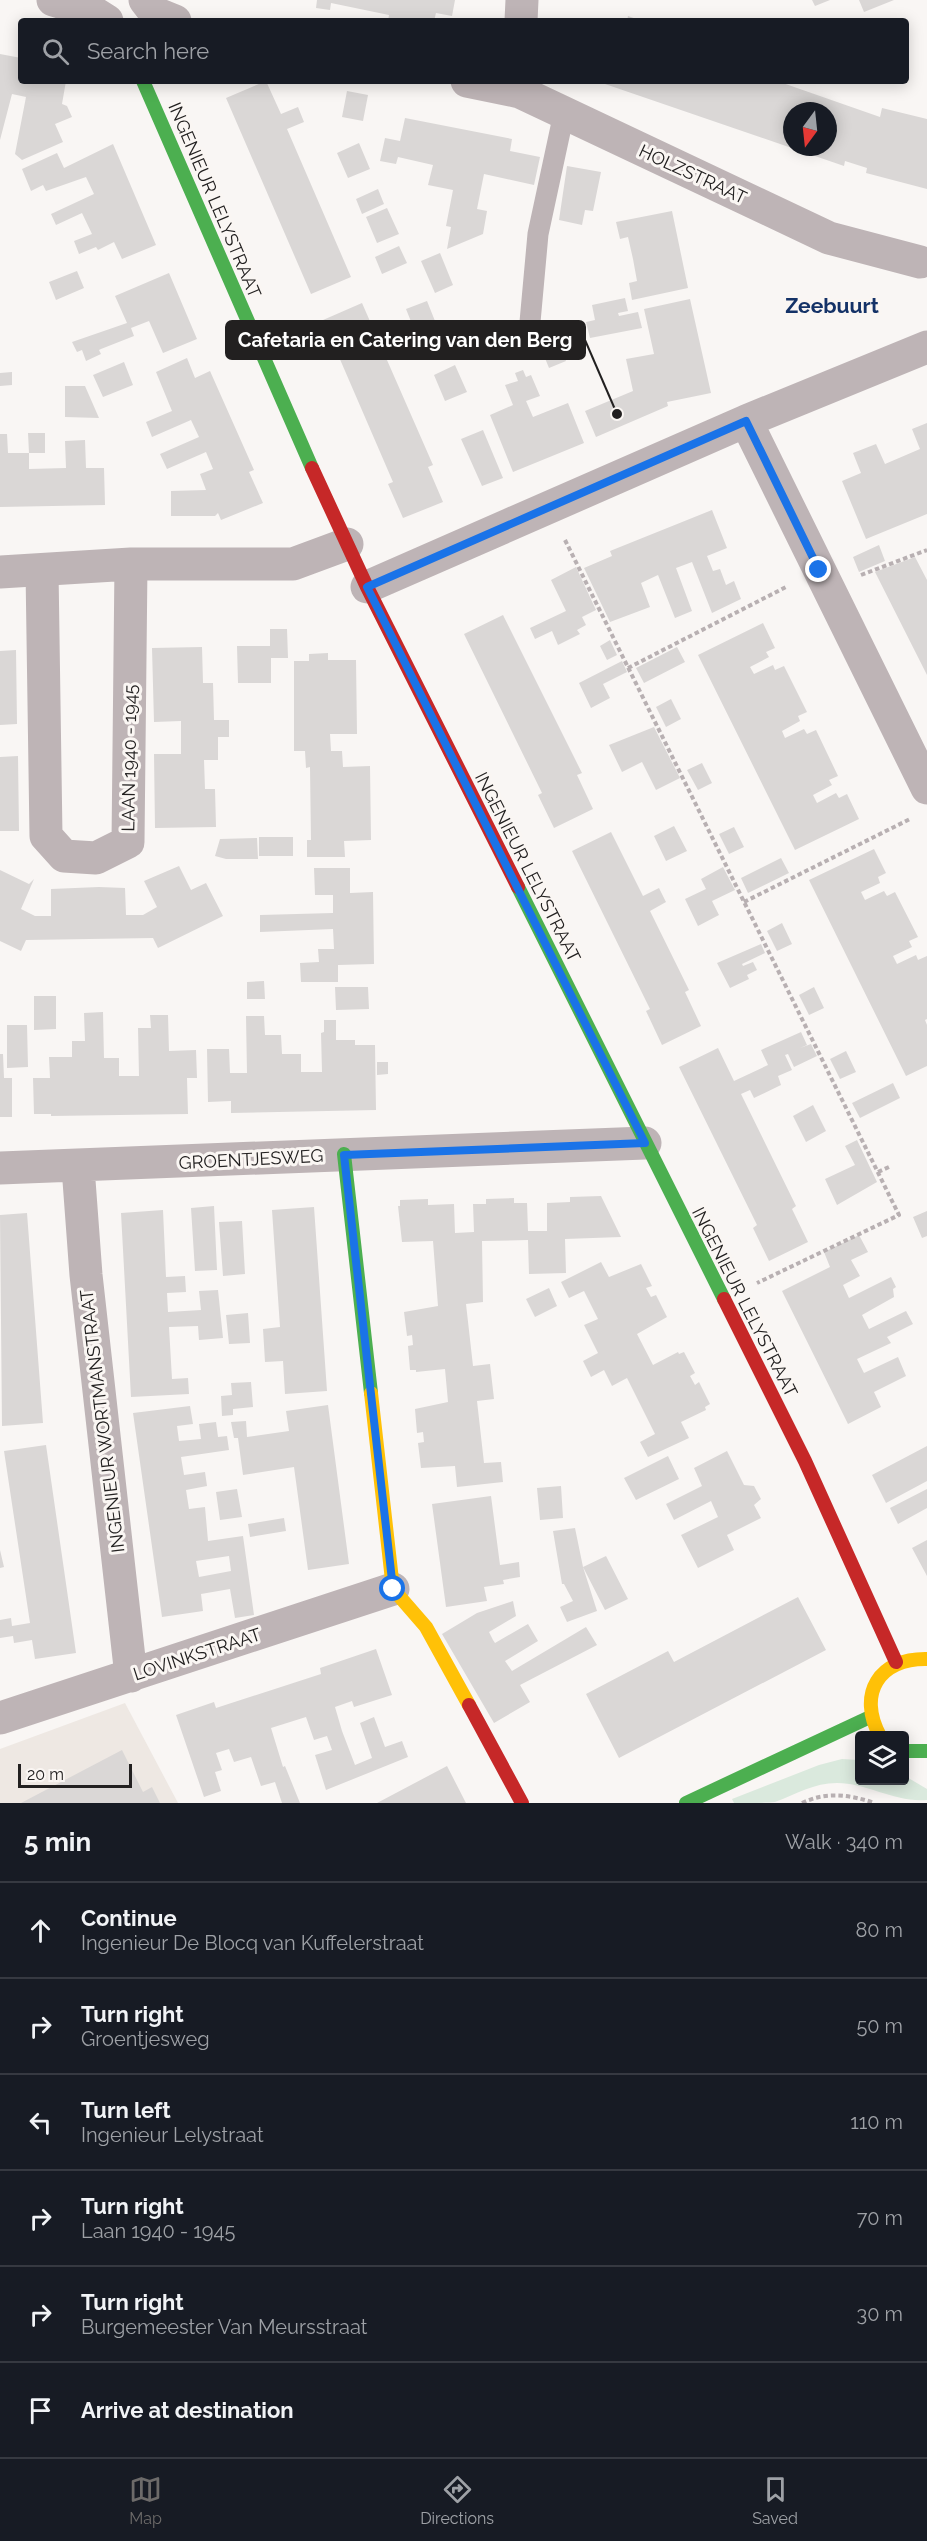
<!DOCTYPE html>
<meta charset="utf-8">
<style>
:root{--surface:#171b24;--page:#20242c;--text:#f1f3f6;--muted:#9ea1a6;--line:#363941;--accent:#6d6b6a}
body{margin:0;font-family:Raleway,sans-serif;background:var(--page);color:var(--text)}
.controls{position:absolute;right:18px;bottom:18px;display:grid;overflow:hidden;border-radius:6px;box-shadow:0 3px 15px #0003}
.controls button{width:54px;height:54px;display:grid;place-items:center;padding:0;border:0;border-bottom:2px solid var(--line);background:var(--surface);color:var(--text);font:30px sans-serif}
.compass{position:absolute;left:783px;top:102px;width:54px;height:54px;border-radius:50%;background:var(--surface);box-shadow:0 3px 15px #0003;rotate:195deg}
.scale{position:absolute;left:18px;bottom:15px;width:114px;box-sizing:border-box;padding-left:6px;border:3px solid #222020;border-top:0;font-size:16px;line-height:21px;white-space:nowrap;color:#222020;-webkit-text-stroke:4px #faf6f3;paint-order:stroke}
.stop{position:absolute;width:18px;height:18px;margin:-14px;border:4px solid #1a73e8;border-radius:50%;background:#fff}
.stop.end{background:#1a73e8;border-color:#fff;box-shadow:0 2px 6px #0008}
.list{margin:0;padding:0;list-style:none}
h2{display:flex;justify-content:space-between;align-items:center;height:78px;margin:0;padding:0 24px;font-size:26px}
h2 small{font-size:20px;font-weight:400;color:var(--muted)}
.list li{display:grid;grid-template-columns:39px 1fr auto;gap:18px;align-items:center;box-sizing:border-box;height:96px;padding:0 24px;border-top:2px solid var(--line)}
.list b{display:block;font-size:22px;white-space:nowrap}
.list p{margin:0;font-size:20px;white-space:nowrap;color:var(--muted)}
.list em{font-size:20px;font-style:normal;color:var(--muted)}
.icon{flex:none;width:33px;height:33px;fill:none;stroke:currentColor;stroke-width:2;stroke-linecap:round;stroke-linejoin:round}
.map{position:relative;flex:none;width:927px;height:1803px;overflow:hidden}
.search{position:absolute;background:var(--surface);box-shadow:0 3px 15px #0003;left:18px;right:18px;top:18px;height:66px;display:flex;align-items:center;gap:15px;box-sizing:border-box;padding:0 21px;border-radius:6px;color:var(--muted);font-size:22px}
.sheet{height:654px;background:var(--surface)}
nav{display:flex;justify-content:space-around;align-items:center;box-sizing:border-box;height:84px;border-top:2px solid var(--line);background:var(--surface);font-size:16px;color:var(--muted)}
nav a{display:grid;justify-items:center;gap:3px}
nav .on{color:var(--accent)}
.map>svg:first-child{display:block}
.built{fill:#eee8e3}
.green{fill:#dae9dd}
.building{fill:#dad7d6;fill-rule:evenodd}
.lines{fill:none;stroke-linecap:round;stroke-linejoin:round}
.path{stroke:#b8b0b2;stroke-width:4;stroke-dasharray:4.5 3;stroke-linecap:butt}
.lane{stroke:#beb4b6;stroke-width:21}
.street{stroke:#beb4b6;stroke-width:33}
.fast{stroke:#4caf50;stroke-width:14}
.slow{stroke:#ffc107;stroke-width:14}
.jam{stroke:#c62828;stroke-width:14}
.route{stroke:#1a73e8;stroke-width:8}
.labels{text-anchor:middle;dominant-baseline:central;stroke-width:6;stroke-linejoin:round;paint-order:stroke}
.street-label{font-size:18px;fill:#222020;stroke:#faf6f3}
.quarter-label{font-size:21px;font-weight:bold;fill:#143267;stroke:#faf6f3}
.leader{fill:none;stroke:#222020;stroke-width:2}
.callout-dot{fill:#222020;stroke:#faf6f3;stroke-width:2}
.callout{fill:#222020;stroke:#222020;stroke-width:2}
.callout-label{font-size:20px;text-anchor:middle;font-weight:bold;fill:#fff}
</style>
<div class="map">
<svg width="927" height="1803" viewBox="0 0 927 1803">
<rect width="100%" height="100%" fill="#f9f6f4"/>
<path class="built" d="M125 1703 178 1803H0V1749Z"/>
<path class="green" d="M842 1759 859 1760 860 1780H904L905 1776 927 1789V1800C896 1803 867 1783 837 1783 814 1783 796 1794 775 1802 764 1803 746 1803 734 1803L732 1799 819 1765Z"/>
<path class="building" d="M317 0H455L452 16 436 13 434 21 403 18 402 21H388L389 15 331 3 330 10 316 8Z
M812 0H830L815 6Z
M859 0H894L864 12Z
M628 16 642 21H627Z
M0 54 21 58V81H66L62 104 67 106 72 117 55 124 63 142 22 160 15 154 26 97 12 94 0 140Z
M266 81 281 114 298 107 304 122 287 129 351 277 311 294 226 98Z
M606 81H777L880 117 882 108 927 119V189L866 173 867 168 845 161 844 166 605 84ZM792 111H828V147H792Z
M347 91 368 95 363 121 342 117Z
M405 118 512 139 510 151 540 157 534 185 484 174 477 209 487 211 483 234 447 249 451 227 446 226 453 190 428 185 433 165 398 157 396 164 380 161 385 138 400 141Z
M359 143 370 169 348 178 337 153Z
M113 144 156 245 122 259 114 242 98 250 96 247 79 254 74 241 92 234 82 213 56 225 51 214 94 194 86 177 46 191 43 185 31 191 22 169 57 153 64 168Z
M567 166 601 172 593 211 585 210 582 225 559 220Z
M378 189 384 204 362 214 356 199Z
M387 208 399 234 377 243 366 217Z
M672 211 688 288 632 300 629 283 637 281 633 259 628 237 620 239 616 222Z
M399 246 407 263 382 274 375 257Z
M440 253 453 285 435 293 421 261Z
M77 271 84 288 56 300 49 282Z
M169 273 197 339 163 353 149 321 131 328 134 336 101 349 99 350 101 354 86 361 82 350 77 352 72 342 127 323 115 296Z
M625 298 628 311 618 313 619 316 638 312 642 328 590 338 586 322 595 320 592 305Z
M690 299 711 393 667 402 668 406 596 437 585 411 633 391 626 359 654 354 644 309Z
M427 301 437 326 416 334 406 309Z
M362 303 433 465 428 467 443 502 403 518 388 484 393 482 323 320Z
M553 329 566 361 549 368 536 336Z
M187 358 195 378 210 371 254 470 249 472 263 503 221 520 218 513 215 516H171V491L206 490 200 474 213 469 206 452 167 469 160 454 199 437 191 420 152 437 146 422 172 411 156 372Z
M124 362 133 385 103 397 93 375Z
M455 365 467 392 445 401 434 375Z
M523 370 526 377 531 375 540 396 526 401 533 417 568 403 584 443 513 472 490 415 513 405 505 385 518 381 515 373Z
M12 372V385L0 386V373Z
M65 386H85L99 418 65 417Z
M927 423V514L866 539 842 481 861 473 853 453 876 444 885 464 920 449 912 429Z
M483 430 503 478 482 486 461 439Z
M28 433H45V453H29Z
M0 434H7L8 453H29V469L66 468 65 441 85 440 86 468H104L105 505 0 507Z
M712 510 727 548 707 556 713 571 720 569 726 585 734 581 741 599 712 613 692 562 676 568 692 611 675 618 658 575 641 583 650 607 610 622 584 568 612 556 610 551Z
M879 545 885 561 859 572 853 557Z
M915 557 927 580V675L875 572Z
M576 567 596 610 582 617 586 625 577 630 580 634 558 645 552 631 535 639 530 628 566 611 551 580Z
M503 615 582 773 577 775 593 809 554 828 538 795 542 793 464 634Z
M763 623 775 648 766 652 769 657 750 667 754 674 773 665 775 670 784 666 807 712 798 716 800 721 782 731 785 738 804 729 807 734 816 730 838 776 829 780 832 785 813 795 817 803 836 793 839 798 847 794 859 819 795 850 698 655Z
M270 629H287L288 658H271V683H238L237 646H270Z
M610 640 617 655 607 660 600 646Z
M202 647 203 683H213L214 720H229V737H218V760H204L205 789H215L216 827 155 828 154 754H181V721L154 722 152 648Z
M677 647 685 662 644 683 636 668Z
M16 650 17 724 0 725V651Z
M328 653V660H356L357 734H330L331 751H342L343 767 370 766 371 840 344 841 345 857H307V840H311L310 767 306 768 305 751H294V661H309V654Z
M622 661 627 672 603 684 610 698 591 708 579 683Z
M671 699 681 719 666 727 656 707Z
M654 727 680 778 656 790 642 762 622 772 609 745Z
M18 756 19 831H0V757Z
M702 763 712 783 698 790 687 770Z
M674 826 687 851 666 861 654 836Z
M734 827 744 847 729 854 719 834Z
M611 832 643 896 659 888 666 902 650 911 689 990 685 992 701 1026 662 1045 646 1011 650 1009 572 851Z
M259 837H293V856H259Z
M257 838 258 859H226L215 856 220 839Z
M874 849 886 873 878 877 880 883 861 892 865 900 884 891 887 896 895 892 918 937 909 941 912 947 893 956 897 964 916 955 918 960 927 956V1019L925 1020 927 1025V1066L906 1076 809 880Z
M781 858 789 873 748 893 741 878Z
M179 866 191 890 206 883 223 916 158 948 153 938 26 940 21 951 0 941V870L29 884 34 879 21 909 35 916H51V889L99 887 125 888 126 915H143L157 907 144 881Z
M723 867 735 890 712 901 719 915 698 926 685 899 706 889 701 879Z
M314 868H350V893L373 892 374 964 338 965V982H301L300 963 319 962 318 949H334L333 929 260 932V915L333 913V895H315Z
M782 923 792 944 777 951 767 931Z
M761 944 765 953 742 964 743 966 753 962 757 970 747 975 749 979 730 988 717 963Z
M264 981 265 999H247V982Z
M335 987H368L369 1009 336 1010Z
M814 987 824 1008 809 1015 799 995Z
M34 996H56V1029L34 1030Z
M103 1012 104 1058H119V1076H139L138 1028H151L150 1015H168L169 1051 196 1050 197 1078H187L188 1114 51 1116V1114H34L33 1078H50L49 1057H72V1041H85L84 1013Z
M246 1016H264L265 1035H281L282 1054H301V1072H322L321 1033 324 1032V1020H336V1040H355V1045H375L376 1110 231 1113V1101L208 1102 207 1049H229L230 1073H247Z
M7 1025H27L28 1067 7 1068Z
M801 1032 807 1045 800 1048 811 1044 817 1056 794 1067 788 1054 785 1055 792 1070 778 1076 781 1085 754 1098 750 1090 741 1094 796 1206 792 1209 808 1242 769 1261 753 1228 757 1225 679 1067 718 1048 734 1081 768 1065 761 1050Z
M846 1051 856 1072 840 1079 830 1059Z
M0 1054H3L4 1078H12V1117H0Z
M377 1062H388V1074L377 1075Z
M893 1083 900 1098 860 1118 852 1103Z
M813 1105 826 1131 806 1142 793 1116Z
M857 1140 877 1182 837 1205 825 1179 855 1165 845 1146Z
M601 1196 621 1237 565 1239 566 1273 529 1274 528 1240 482 1241 483 1302 466 1304 473 1366 490 1364 494 1399 477 1401 484 1463 501 1462 503 1482 457 1487 455 1466 421 1468 418 1443 424 1442 423 1432 417 1433 415 1409 448 1402 445 1369 416 1372V1370H410L408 1346 413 1345 412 1335 407 1336 404 1312 438 1306 433 1241 402 1242 398 1206H400V1200L428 1199V1205L454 1204 455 1233 474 1232 473 1204H486V1199L514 1198V1203H527L528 1231H547V1203L570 1202V1197Z
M214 1206 217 1270 195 1271 191 1208Z
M314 1207 327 1391 285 1394 283 1361 265 1362 263 1329 280 1327 272 1210Z
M163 1210 166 1277 185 1276 186 1292 167 1293 168 1312 201 1310 199 1291 218 1290 223 1338 199 1340 198 1326 169 1327 172 1379 188 1378 189 1394 131 1397 121 1213Z
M927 1211V1236L922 1238 913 1217Z
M27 1213 43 1423 2 1426 0 1215Z
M242 1221 245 1274 223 1276 219 1222Z
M859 1235 868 1252 851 1260 860 1276 843 1285 849 1298 891 1277 896 1287 893 1289 894 1297 862 1315 869 1329 906 1311 913 1324 887 1337 891 1343 857 1359 864 1373 898 1357 906 1376 874 1392 881 1407 848 1424 782 1291 830 1267 824 1252Z
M601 1262 609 1277 641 1264 652 1286 646 1288 651 1297 656 1295 667 1317 637 1334 653 1365 678 1352 679 1354 684 1352 695 1373 690 1376 695 1385 699 1382 710 1404 705 1407 706 1410 681 1422 689 1438 648 1457 640 1442 655 1434 627 1378 612 1386 604 1370 591 1377 583 1361 598 1353 584 1325 598 1319 584 1291 569 1298 561 1282Z
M549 1288 557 1306 535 1317 526 1299Z
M248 1313 250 1343 229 1344 226 1315Z
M251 1382 253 1407 233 1409V1415L222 1416 221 1396 232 1395 231 1383Z
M328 1405 349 1564 308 1570 294 1467 243 1475 238 1438H234L231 1422 246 1421 247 1437 289 1431 286 1411Z
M190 1406 193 1424 177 1426 179 1441 201 1439 199 1424 216 1422 218 1437 227 1436 229 1450 181 1457 184 1475 205 1472 207 1486 186 1490 189 1509 205 1507 208 1541 243 1536 254 1615 235 1618 230 1589 201 1594 203 1611 162 1617 133 1413ZM229 1556 231 1571 199 1577 196 1561Z
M46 1445 76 1653 35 1659 32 1640 14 1643 13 1636 0 1638V1620L11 1618 12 1626 30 1623 4 1451Z
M927 1446V1481L886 1503 872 1475Z
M727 1451 744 1485 754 1486 761 1499 754 1505 761 1518 727 1535 734 1550 698 1568 681 1535 718 1517 711 1501 674 1520 666 1504 702 1486 694 1468Z
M668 1456 679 1479 636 1500 624 1478Z
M561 1486 563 1518 540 1520 537 1488Z
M237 1489 242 1517 220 1520 216 1492Z
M927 1489V1508L898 1524 890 1508Z
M491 1496 500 1565 519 1562 520 1577 503 1580 504 1584 484 1587 487 1601 446 1607 432 1504Z
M284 1518 286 1531 250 1537 248 1524Z
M575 1528 583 1567 606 1556 628 1599 605 1610 583 1567 597 1611 567 1622 560 1607 573 1601 564 1584H562L553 1531Z
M927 1540V1576L912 1548Z
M0 1550 4 1567 0 1568Z
M798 1597 826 1650 619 1758 586 1694 668 1651 674 1662Z
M513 1601 516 1616 489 1632 493 1640 495 1643 528 1624 538 1641 505 1661 512 1671 586 1627 597 1645 520 1685 530 1702 494 1723 442 1634 477 1613Z
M376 1649 392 1695 354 1707 352 1701 335 1707 342 1731 355 1765 372 1758 360 1723 374 1717 385 1747 402 1741 408 1757 326 1790 315 1755 332 1750 327 1736 314 1740 306 1717 271 1728 283 1767 285 1766 300 1803H282L275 1782 261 1786 251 1757 234 1762 229 1749 216 1753 222 1770 215 1772 221 1791 204 1797 176 1715 214 1702 216 1708 321 1674 320 1668Z
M122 1750 143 1792 152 1787 160 1803H21Z
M447 1766 466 1803H377Z"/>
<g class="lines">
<path class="path" d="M565 540 899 1215 757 1283
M861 575 927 550
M628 668 788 586
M744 902 910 819
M878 1172 889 1167
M802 1803C827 1791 850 1795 875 1803"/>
<path class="lane" d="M530 322 538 234 564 113"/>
<path class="street" d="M53 0 93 12 107 21
M145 0 155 13 175 21
M521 21 522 0
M467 81 520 92 829 238 920 262
M746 421 927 788
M42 570 46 836 64 856 96 858 128 842 131 564
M0 572 131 564H293L347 544
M367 587 746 421 927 347
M78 1167 86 1275 131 1676
M0 1168 645 1143
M0 1718 393 1589"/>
<path class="fast" d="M143 81 312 468
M518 887 724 1299
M344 1154 371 1393
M904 1751H927
M686 1803 870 1717"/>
<path class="slow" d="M371 1393 393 1589 426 1627 469 1705
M880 1736C857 1694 879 1658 927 1659"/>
<path class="jam" d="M312 468 367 587 518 887
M724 1299 805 1461 896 1662
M469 1705 522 1803"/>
</g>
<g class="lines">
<path class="route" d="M393 1589 344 1155 645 1143 367 587 746 421 819 570"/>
</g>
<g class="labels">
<g class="street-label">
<text transform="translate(693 174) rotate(25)">HOLZSTRAAT</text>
<text transform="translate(215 200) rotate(67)">INGENIEUR LELYSTRAAT</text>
<text transform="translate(129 758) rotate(-89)">LAAN 1940 - 1945</text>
<text transform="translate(528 867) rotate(63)">INGENIEUR LELYSTRAAT</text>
<text transform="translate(251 1159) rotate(-3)">GROENTJESWEG</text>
<text transform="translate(745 1302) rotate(63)">INGENIEUR LELYSTRAAT</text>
<text transform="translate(102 1421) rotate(-97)">INGENIEUR WORTMANSTRAAT</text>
<text transform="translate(197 1654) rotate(-18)">LOVINKSTRAAT</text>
</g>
<g class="quarter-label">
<text x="832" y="305">Zeebuurt</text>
</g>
</g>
<path class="leader" d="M617 414L585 340"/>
<circle class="callout-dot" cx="617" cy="414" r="6"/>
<rect class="callout" x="226" y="321" width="359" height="38" rx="6"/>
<g class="callout-label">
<text x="405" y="347">Cafetaria en Catering van den Berg</text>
</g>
</svg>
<div class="controls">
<button><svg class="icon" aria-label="layers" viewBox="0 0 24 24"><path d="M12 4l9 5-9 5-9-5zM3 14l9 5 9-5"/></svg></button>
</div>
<svg class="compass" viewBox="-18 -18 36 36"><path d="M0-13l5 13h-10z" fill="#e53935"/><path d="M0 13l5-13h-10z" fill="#9ea1a6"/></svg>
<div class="scale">20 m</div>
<div class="stop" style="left:393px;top:1589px"></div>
<div class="stop end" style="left:819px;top:570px"></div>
<div class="search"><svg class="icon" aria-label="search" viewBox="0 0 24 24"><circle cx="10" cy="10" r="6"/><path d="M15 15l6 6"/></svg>Search here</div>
</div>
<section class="sheet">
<h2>5 min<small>Walk · 340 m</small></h2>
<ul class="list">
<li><svg class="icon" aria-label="ahead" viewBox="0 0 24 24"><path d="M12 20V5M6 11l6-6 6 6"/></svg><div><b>Continue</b><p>Ingenieur De Blocq van Kuffelerstraat</p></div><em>80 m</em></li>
<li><svg class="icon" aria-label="right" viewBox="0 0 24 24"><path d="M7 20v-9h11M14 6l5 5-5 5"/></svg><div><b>Turn right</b><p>Groentjesweg</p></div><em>50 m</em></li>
<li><svg class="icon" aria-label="left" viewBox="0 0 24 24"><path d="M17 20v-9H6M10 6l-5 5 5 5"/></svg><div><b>Turn left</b><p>Ingenieur Lelystraat</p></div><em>110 m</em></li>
<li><svg class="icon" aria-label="right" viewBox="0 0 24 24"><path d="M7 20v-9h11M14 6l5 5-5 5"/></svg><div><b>Turn right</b><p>Laan 1940 - 1945</p></div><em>70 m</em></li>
<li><svg class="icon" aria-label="right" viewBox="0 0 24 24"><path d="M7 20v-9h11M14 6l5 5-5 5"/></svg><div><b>Turn right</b><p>Burgemeester Van Meursstraat</p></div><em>30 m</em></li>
<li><svg class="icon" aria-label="arrive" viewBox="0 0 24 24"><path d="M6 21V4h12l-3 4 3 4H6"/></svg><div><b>Arrive at destination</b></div></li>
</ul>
</section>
<nav>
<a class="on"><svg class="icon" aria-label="map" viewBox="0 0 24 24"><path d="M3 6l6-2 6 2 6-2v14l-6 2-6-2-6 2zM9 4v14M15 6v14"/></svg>Map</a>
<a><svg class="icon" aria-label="directions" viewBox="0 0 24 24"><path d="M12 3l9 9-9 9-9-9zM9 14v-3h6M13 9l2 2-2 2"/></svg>Directions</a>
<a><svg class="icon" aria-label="saved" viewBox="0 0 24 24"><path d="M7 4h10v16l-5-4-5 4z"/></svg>Saved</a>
</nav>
